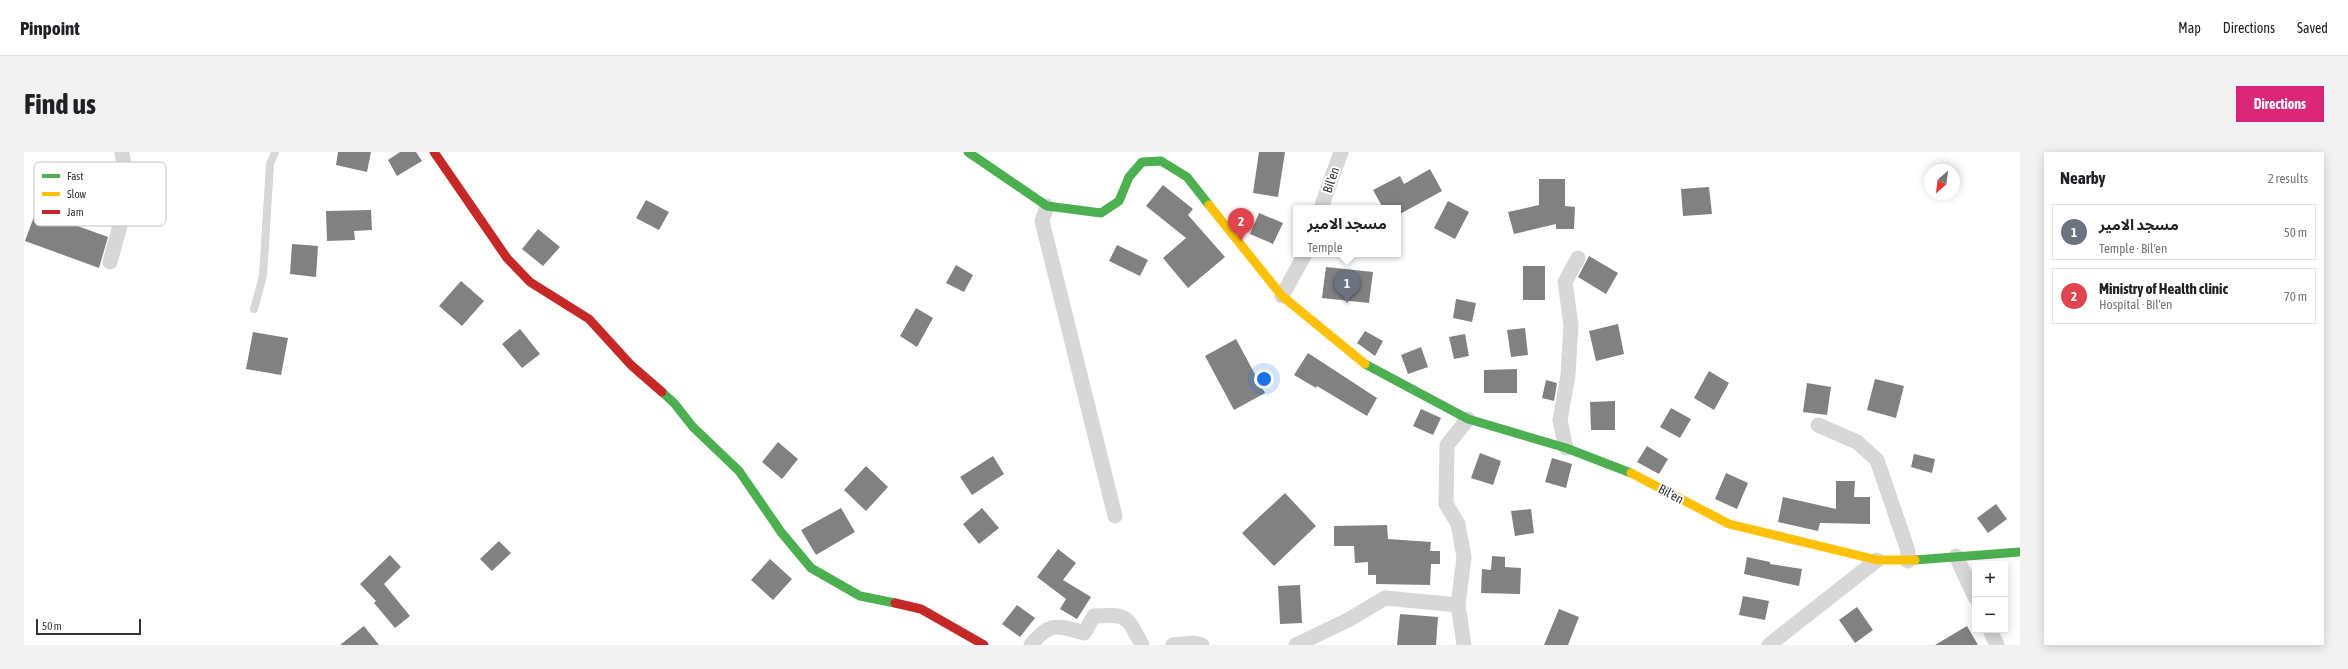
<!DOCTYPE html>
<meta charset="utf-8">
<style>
:root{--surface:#fff;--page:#f2f2f2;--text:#202124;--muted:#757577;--line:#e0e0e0;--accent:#db2777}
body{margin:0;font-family:"Asap Condensed","Noto Sans Arabic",sans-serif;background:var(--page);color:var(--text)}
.controls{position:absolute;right:12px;bottom:12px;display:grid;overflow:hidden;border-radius:0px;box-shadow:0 2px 10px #0003}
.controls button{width:36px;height:36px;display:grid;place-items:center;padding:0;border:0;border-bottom:1px solid var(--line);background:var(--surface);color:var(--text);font:20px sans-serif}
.compass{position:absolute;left:1900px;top:12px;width:36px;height:36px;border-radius:50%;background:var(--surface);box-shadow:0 2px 10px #0003;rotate:208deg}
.scale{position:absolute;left:12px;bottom:10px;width:105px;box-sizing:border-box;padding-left:4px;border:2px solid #333;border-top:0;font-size:11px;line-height:14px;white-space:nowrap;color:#333;-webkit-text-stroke:3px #fff;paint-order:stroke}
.you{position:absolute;left:1240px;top:227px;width:14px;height:14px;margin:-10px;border:3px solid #fff;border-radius:50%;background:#1a73e8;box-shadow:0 0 0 6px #1a73e833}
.badge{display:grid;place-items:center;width:26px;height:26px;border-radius:50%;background:var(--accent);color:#fff;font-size:13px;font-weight:700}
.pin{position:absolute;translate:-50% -33px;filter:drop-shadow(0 1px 2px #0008)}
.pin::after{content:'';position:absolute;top:21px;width:14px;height:12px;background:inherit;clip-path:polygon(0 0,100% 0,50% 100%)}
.popup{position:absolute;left:1269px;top:53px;width:108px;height:52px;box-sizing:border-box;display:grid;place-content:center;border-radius:0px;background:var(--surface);filter:drop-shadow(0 1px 3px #0005);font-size:13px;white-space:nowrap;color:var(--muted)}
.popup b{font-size:15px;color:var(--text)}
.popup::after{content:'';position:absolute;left:50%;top:100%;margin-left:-8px;border:8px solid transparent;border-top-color:var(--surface)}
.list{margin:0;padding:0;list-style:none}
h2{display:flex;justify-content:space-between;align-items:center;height:52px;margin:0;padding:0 16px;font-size:17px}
h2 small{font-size:13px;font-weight:400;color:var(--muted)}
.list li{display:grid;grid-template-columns:26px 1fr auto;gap:12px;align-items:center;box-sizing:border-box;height:56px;margin:0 8px 8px;padding:0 8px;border:1px solid var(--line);border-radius:0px}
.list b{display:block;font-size:15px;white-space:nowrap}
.list p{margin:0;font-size:13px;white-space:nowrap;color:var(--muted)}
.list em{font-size:13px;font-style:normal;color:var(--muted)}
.map{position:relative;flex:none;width:1996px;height:493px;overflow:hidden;border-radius:0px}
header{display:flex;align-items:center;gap:24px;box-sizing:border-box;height:56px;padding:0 20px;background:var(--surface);border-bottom:1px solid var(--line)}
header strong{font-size:19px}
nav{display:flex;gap:22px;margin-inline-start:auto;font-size:14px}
.intro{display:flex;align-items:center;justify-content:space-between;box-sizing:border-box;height:96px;padding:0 24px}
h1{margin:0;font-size:28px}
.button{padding:10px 18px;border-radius:0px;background:var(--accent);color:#fff;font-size:14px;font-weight:700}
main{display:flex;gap:24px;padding:0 24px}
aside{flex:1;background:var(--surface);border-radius:0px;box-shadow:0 2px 10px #0003}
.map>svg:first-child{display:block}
.building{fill:#818181}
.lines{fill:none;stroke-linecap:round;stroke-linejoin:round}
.lane{stroke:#d7d7d7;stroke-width:8}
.street{stroke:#d7d7d7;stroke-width:15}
.fast{stroke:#4caf50;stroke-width:9}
.slow{stroke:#ffc107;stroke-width:9}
.jam{stroke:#c62828;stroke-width:9}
.labels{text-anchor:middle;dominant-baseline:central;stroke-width:4;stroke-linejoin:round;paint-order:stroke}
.street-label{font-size:13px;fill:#333;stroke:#fff}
.key{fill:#fff;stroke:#c2c2c2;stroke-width:1}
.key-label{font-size:11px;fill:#333}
</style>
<header>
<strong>Pinpoint</strong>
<nav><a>Map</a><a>Directions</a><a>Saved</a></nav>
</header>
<div class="intro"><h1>Find us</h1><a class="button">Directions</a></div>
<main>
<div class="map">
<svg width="1996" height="493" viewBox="0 0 1996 493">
<rect width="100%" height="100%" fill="#fff"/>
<path class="building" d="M314 0H347L343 20 312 13Z
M376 0H392L398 9 373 24 364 8Z
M1235 0H1261L1254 45 1229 41Z
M1406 17 1418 39 1374 63V56H1359L1349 38 1376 24 1380 32Z
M1515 27H1541V54L1551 55 1550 77H1532V72L1490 82 1484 60 1515 53Z
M1139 33 1169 57 1164 63 1201 105 1164 136 1139 106 1162 86 1122 54Z
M1685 35 1688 62 1659 64 1657 37Z
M622 48 645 60 635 78 612 66Z
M1424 49 1445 60 1431 87 1410 76Z
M347 58 348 78 330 79 331 88 303 89 302 59Z
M12 59 84 85 75 116 1 89Z
M1235 61 1259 71 1249 92 1226 82Z
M514 77 536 95 519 114 498 97Z
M268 92 294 94 292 125 266 122Z
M1093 93 1124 108 1116 124 1085 109Z
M1565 104 1594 121 1582 142 1554 125Z
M932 113 949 123 940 140 922 131Z
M1499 114H1521V148H1499Z
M1302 115 1349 120 1345 151 1298 146Z
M437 129 460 149 438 174 415 154Z
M1432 147 1452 151 1448 170 1429 166Z
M892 156 909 166 893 195 876 184Z
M1594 172 1600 202 1572 209 1565 179Z
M1501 176 1504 203 1487 205 1483 178Z
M496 177 516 202 498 216 478 192Z
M1341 179 1359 189 1351 204 1333 191Z
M229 180 264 186 257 223 222 217Z
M1441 182 1445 204 1430 207 1425 185Z
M1212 187 1241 241 1210 258 1181 204Z
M1397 195 1404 215 1384 222 1377 203Z
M1284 201 1353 246 1343 264 1293 234 1292 236 1270 223Z
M1493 217V241H1460V218Z
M1685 219 1705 231 1690 258 1670 246Z
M1851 227 1880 234 1872 266 1843 258Z
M1522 228 1533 231 1530 249 1518 246Z
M1783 231 1807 235 1803 263 1779 260Z
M1591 249V278H1567L1566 250Z
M1647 256 1667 267 1656 286 1636 275Z
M1397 257 1417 266 1409 283 1389 274Z
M754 290 774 307 758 327 738 310Z
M1623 294 1644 307 1635 322 1613 310Z
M1456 301 1477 309 1469 333 1447 326Z
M1890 302 1911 307 1908 321 1887 315Z
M969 304 980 322 948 343 936 325Z
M1528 306 1548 312 1542 336 1521 330Z
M842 314 864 335 842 359 820 338Z
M1702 321 1724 331 1713 357 1691 347Z
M1812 329H1831L1830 345H1846V372L1796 371 1794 379 1754 370 1759 345 1812 357Z
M1261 341 1292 374 1250 414 1218 381Z
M1972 352 1983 367 1964 381 1953 366Z
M817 356 831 380 792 403 777 378Z
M958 356 975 376 955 392 939 372Z
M1507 357 1510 381 1491 384 1487 359Z
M1363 373 1364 387 1407 390 1406 399H1416V412H1407L1406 433 1352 432V423H1344V410L1331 411 1330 394H1310V374Z
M475 389 487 401 468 419 456 407Z
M1034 397 1052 411 1039 428 1067 445 1053 467 1036 457 1042 447 1013 425Z
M366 403 377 415 360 432 386 464 371 476 350 451 352 449 336 432Z
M1468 404 1481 405V415L1497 416 1496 442 1457 441 1458 417 1467 418Z
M1723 405 1746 410V412L1778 417 1775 434 1720 422Z
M746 407 768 427 749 448 727 428Z
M1276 433 1278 471 1256 472 1254 434Z
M1719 444 1745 449 1741 468 1715 463Z
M993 453 1011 466 996 485 978 472Z
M1833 455 1849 478 1831 491 1815 468Z
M1535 457 1555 465 1544 493H1520Z
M1376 462 1414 465 1412 493H1373Z
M340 474 355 493H316Z
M1943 474 1954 493H1911Z"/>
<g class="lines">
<path class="lane" d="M230 157 239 124 246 12 251 0"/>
<path class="street" d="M1023 54 1018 69 1091 364
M1297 56 1317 0
M86 110 104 45 98 0
M1258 144 1281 102
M1794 273 1833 290 1853 308 1884 399V409
M1542 296 1536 268 1544 223 1547 173 1541 130 1554 106
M1932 404 1951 445
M1966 478 1973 493
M1007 493C1025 470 1034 473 1060 481L1070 464C1104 462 1102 463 1118 493
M1149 493 1170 491 1178 493
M1272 493 1326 467 1361 446 1434 453
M1440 493 1434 453 1440 405 1434 372 1422 352 1423 293 1444 267
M1745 493 1853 408"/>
<path class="fast" d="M944 0 1023 54 1077 61 1095 49 1105 25 1118 10 1137 9 1163 25 1185 53
M1341 212 1444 267 1542 296 1607 321
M638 240 650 251 669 275 715 319 757 380 787 416 836 444 871 451
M1891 408 1996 400"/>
<path class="slow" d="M1185 53 1258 144 1341 212
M1607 321 1705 372 1853 408H1891"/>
<path class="jam" d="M410 0 483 106 506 130 565 167 607 213 638 240
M871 451 897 457 960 493"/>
</g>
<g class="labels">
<g class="street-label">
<text transform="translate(1307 28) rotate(-71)">Bil'en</text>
<text transform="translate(1647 342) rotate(28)">Bil'en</text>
</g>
</g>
<rect x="10" y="10" width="132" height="64" rx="6" class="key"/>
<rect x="18" y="22" width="18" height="4" fill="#4caf50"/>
<rect x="18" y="40" width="18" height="4" fill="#ffc107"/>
<rect x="18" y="58" width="18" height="4" fill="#c62828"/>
<g class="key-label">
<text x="43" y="28">Fast</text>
<text x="43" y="46">Slow</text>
<text x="43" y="64">Jam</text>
</g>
</svg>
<div class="controls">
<button>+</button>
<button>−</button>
</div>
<svg class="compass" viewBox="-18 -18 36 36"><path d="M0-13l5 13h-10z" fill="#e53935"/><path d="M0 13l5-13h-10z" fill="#757577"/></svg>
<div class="scale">50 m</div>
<div class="you"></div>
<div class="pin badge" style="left:1323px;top:151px;background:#6b7280">1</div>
<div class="popup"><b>مسجد الامير</b>Temple</div>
<div class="pin badge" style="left:1217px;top:89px;background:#e0444e">2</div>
</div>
<aside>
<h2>Nearby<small>2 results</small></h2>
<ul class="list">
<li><span class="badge" style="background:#6b7280">1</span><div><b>مسجد الامير</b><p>Temple · Bil'en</p></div><em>50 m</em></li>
<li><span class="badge" style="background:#e0444e">2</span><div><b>Ministry of Health clinic</b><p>Hospital · Bil'en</p></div><em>70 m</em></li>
</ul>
</aside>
</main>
